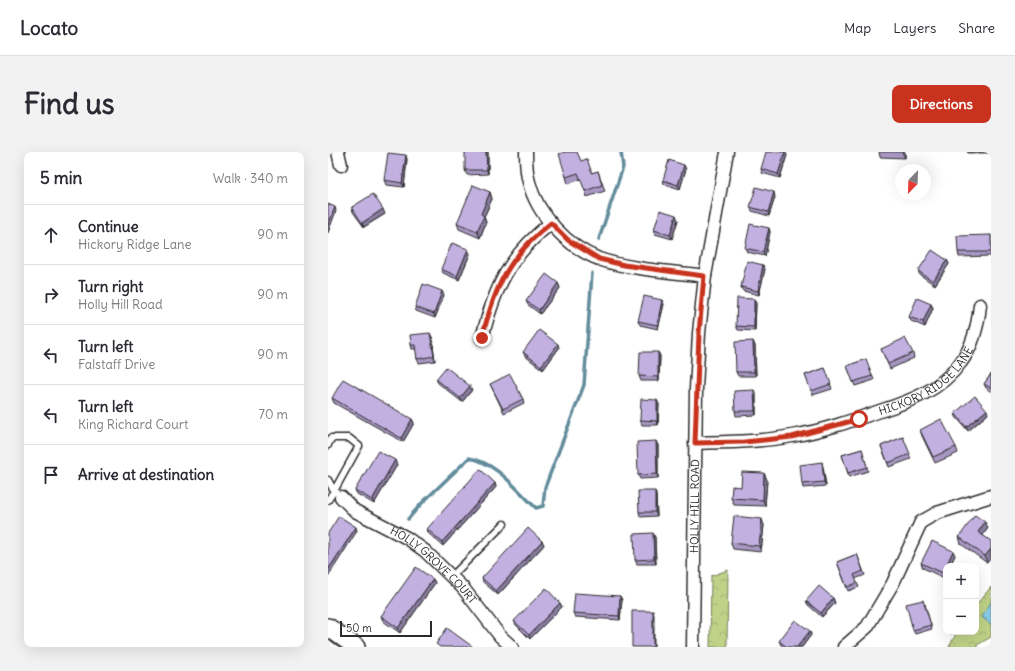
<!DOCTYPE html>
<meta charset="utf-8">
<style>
:root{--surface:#fff;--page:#f2f2f3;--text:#2b2b33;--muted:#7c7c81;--line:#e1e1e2;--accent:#c8321e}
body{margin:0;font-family:Delius,sans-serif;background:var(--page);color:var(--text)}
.controls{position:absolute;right:12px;bottom:12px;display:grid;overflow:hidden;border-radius:8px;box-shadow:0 4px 16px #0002}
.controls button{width:36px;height:36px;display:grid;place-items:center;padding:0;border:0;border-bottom:1px solid var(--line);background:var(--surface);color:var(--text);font:20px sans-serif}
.compass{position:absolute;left:567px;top:12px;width:36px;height:36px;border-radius:50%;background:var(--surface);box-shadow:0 4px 16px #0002;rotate:203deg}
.scale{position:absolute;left:12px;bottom:10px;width:92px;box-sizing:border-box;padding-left:4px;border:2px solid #2b2b2b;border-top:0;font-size:11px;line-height:14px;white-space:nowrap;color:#2b2b2b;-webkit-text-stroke:3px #fff;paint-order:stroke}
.stop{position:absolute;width:12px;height:12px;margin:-9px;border:3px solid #c8321e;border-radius:50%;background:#fff}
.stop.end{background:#c8321e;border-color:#fff;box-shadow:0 1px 4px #0008}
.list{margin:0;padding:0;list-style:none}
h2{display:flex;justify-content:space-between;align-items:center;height:52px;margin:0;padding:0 16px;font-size:17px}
h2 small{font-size:13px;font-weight:400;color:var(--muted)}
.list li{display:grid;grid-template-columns:26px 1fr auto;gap:12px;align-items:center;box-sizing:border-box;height:60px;padding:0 16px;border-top:1px solid var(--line)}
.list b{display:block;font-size:15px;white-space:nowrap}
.list p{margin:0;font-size:13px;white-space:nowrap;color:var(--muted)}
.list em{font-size:13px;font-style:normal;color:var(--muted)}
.icon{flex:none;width:22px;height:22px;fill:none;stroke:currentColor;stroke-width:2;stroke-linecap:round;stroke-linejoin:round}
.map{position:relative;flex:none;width:663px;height:495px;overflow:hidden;border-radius:8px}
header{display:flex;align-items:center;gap:24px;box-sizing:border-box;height:56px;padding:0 20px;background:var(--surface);border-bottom:1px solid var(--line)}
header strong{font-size:19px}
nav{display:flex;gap:22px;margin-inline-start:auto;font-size:14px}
.intro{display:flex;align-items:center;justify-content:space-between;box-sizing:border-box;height:96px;padding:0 24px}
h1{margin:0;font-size:28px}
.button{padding:10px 18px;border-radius:8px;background:var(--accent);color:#fff;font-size:14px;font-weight:700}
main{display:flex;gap:24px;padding:0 24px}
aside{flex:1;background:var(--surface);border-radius:8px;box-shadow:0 4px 16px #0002}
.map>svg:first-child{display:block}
.forest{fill:url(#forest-crowns);stroke:#757e59}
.water{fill:url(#water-ripples);stroke:#628c9c}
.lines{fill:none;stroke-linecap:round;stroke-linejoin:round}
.stream{stroke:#628c9c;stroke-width:3.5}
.lane-casing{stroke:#2b2b2b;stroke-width:9}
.street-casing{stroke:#2b2b2b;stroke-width:15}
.secondary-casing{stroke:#2b2b2b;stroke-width:20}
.lane{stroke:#fff;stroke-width:6}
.street{stroke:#fff;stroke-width:12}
.secondary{stroke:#fff;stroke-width:17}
.wall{fill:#a797c2;stroke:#2b2b2b}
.shaded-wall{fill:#887b9e;stroke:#2b2b2b}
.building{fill:#c2b0e1;stroke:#2b2b2b}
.route{stroke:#c8321e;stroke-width:5}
.labels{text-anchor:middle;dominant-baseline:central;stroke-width:4;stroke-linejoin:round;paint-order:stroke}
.street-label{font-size:11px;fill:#2b2b2b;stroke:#fff}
</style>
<header>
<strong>Locato</strong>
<nav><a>Map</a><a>Layers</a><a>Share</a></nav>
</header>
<div class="intro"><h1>Find us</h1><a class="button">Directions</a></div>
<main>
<aside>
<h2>5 min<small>Walk · 340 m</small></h2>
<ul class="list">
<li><svg class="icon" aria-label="ahead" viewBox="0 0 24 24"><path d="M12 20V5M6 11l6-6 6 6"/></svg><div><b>Continue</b><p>Hickory Ridge Lane</p></div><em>90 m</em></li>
<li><svg class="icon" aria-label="right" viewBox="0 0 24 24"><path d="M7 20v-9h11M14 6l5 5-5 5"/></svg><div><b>Turn right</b><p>Holly Hill Road</p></div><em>90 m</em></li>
<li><svg class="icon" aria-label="left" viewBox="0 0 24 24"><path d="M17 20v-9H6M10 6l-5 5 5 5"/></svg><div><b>Turn left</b><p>Falstaff Drive</p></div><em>90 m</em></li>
<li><svg class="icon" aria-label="left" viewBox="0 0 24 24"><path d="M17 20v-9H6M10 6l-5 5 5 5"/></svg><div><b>Turn left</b><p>King Richard Court</p></div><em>70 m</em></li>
<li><svg class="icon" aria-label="arrive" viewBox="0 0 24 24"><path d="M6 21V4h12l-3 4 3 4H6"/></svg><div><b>Arrive at destination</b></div></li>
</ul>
</aside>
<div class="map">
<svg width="663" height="495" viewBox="0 0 663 495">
<defs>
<pattern id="forest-crowns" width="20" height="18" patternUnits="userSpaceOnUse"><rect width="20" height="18" fill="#bfd287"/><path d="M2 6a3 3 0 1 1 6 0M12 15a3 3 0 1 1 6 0" fill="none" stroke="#a4b475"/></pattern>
<pattern id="water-ripples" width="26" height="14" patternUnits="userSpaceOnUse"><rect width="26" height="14" fill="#87cde8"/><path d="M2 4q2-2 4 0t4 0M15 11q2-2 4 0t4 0" fill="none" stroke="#75b0c7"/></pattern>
</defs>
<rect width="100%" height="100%" fill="#fff"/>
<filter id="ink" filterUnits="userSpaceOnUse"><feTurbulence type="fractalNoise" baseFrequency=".025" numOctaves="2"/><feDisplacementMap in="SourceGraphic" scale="8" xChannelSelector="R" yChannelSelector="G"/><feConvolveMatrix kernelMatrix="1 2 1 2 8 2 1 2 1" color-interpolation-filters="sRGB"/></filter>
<g filter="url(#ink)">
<path class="forest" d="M400 418 399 495H382L383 424Z
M663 435V485L649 493V495H621L629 480H648V453Z"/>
<path class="water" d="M663 450V471L662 472 654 465Z"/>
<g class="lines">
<path class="stream" d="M271 87 295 15 293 0
M80 367 94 351 141 306C168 310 189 338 208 356L215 354 217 335 256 233 264 121"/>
<defs>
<path id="lane" d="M0 293 3 286H21L31 294 6 339
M0 328 6 339
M0 348 6 339 8 340
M123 425 176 372"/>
<g id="street">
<path d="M10 0 13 13"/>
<path d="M198 0C198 10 198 20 201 30 209 63 240 95 271 107 299 117 346 120 377 124"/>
<path d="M154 186C167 135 181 104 223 71"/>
<path id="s1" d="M367 291C400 290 432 290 464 284 494 279 523 269 552 259 583 249 613 238 633 210 645 194 650 173 652 153"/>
<path id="s2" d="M13 345 27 359 79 386 97 399 135 436 172 484 184 495"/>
<path id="s3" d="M365 495 368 237 371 181 377 124 399 0"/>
<path d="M516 495 539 475 549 458 565 431 593 370 609 361 663 344"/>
</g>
<path id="secondary" d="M0 475 28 495"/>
</defs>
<use href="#lane" class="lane-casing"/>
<use href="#street" class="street-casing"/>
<use href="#secondary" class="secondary-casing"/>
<use href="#lane" class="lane"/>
<use href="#street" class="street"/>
<use href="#secondary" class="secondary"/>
</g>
<path class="wall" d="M160 0V22L139 23 137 18Z
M551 0H577V6L552 5Z
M639 0H663V1H640Z
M459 3 452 26 434 21 433 17Z
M79 7 76 35 58 33 56 28Z
M253 9 264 21 270 19 277 39 259 45 253 27 240 32 238 25Z
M358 17 352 37 336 32 335 28Z
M162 40 164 47 156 65 158 70 152 86 131 77 129 71Z
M447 45 441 64 424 59 422 55Z
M24 55 57 62 36 75 25 60Z
M350 68 344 87 327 82 326 78Z
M441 76 442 80 437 104 419 100 417 96Z
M663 83V104L631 105 630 100Z
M142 102 131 128 115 121 113 117Z
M619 108 621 112 607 133 592 123 590 119Z
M437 117 431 143 415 139 413 135Z
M230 131 232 136 212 162 200 153 198 149Z
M116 143 107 166 88 159 87 155Z
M334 148 336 152 330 177 312 173 310 169Z
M428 151 427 179 410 178 408 174Z
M603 152 605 156 597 175 583 169 581 165Z
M104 185 107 209 91 211 89 207 88 197H84L83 193Z
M425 189 427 194 428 224H410L408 220Z
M231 196 215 218 197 204 195 200Z
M553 197 585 201 586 206 562 217Z
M330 200 332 204 331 229H313L311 224Z
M538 207 546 228 527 234 519 214Z
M497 216 504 237 485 243 477 223Z
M663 222V240L658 236 656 232Z
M108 227 144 238 134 250 110 231Z
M162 232 195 247 196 251 176 261Z
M428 242V263L408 264 407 259Z
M4 246 84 267 86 271 75 290 6 251Z
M331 252 330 273H314L312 268Z
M627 261 660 262 640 279 628 265Z
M592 278 628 295 630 301 607 311 594 284Z
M575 285 583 307 561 315 553 294Z
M330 293V326L312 327 310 323Z
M534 297 540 319 521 325 514 303Z
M69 313 46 352 29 342 27 338Z
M495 315 498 334 475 336 474 332Z
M436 321 439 328 437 354 406 353 403 346 413 335Z
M167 331 168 335 115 394 100 381 99 377Z
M327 339 328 343 329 364 312 365 311 360Z
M436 373 433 400 405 397 403 391Z
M660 376 655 383 659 411 633 392 631 385Z
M327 385 328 412H309L307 408Z
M214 389 216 393 170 443 155 430 154 426Z
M529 402 537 423 527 427 531 435 520 439 509 410Z
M627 403 622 414H618V422L616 426 595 416 593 411Z
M105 427 107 431 72 481 55 469 53 464Z
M292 444 294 448 292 468 247 465 245 461Z
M505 446 507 451 494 465 480 453 478 449Z
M232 451 234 455 202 487 188 473 186 469Z
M597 452 604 477 587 482 585 478Z
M482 479 483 483 474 495H455L453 493 451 489Z"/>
<path class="shaded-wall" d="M158 0H160V22L159 18Z
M457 0H458L459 3 452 26 450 22Z
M574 0H577V6Z
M78 3 79 7 76 35 74 31Z
M356 13 358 17 352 37 350 33Z
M162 40 164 47 156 65 158 70 152 86 149 79 153 62Z
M446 40 447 45 441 64 440 60Z
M7 55 8 59 0 81V73Z
M55 57 57 62 36 75 34 71Z
M348 63 350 68 344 87 342 83Z
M441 76 442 80 437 104 435 100Z
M140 97 142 102 131 128 129 124Z
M619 108 621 112 607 133 605 129Z
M435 113 437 117 431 143 430 139Z
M230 131 232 136 212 162 211 158Z
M114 139 116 143 107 166 106 162Z
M426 147 428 151 427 179 426 175Z
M334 148 336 152 330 177 329 173Z
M603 152 605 156 597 175 595 170Z
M102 181 104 185 107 209 106 204Z
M425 189 427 194 428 224 426 220Z
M230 192 231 196 215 218 213 214Z
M330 200 332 204 331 229 330 225Z
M142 234 144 238 134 250 132 246Z
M426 238 428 242V263L427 259Z
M329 248 331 252 330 273 329 269Z
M659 258 660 262 640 279 638 275Z
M84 267 86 271 75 290 73 286Z
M328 289 330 293V326L329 322Z
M67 308 69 313 46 352 44 348Z
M494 310 495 315 498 334 496 330Z
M436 321 439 328 437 354 435 348Z
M167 331 168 335 115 394 114 390Z
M327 339 328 343 329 364 327 360Z
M434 367 436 373 433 400 431 394Z
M657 370 660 376 653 386 650 380Z
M28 375 29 379 0 425V418Z
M325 381 327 385 328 412 326 407Z
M214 389 216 393 170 443 168 439Z
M663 397V406L659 411 657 404Z
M625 399 627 403 622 414H618Z
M618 414V422L616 426 615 421Z
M105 427 107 431 72 481 70 476Z
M292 444 294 448 292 468 291 464Z
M505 446 507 451 494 465 493 461Z
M232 451 234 455 202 487 201 483Z
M325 459 326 463V495H325Z
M482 479 483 483 474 495H469Z"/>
<path class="building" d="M137 0H158L159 18H137Z
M237 0H249L253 9 259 7 264 21 270 19 274 33 257 39 250 21 238 25 231 2Z
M438 0H457L450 22 433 17Z
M60 1 78 3 74 31 56 28Z
M341 8 356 13 350 33 335 28Z
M145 33 162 40 153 62 156 64 149 79 129 71Z
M428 35 446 40 440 60 422 55Z
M45 42 55 57 34 71 24 55Z
M0 52 7 55 0 73Z
M332 58 348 63 342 83 326 78Z
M422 72 441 76 435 100 417 96Z
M663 83V100H630L629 84Z
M124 91 140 97 129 124 113 117Z
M604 98 619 108 605 129 590 119Z
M419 109 435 113 430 139 413 135Z
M218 122 230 131 211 158 198 149Z
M95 132 114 139 106 162 87 155Z
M316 144 334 148 329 173 310 169Z
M409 146 426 147V175L408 174Z
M589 146 603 152 595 170 581 165Z
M211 178 230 192 213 214 195 200Z
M102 181 106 204 89 207 87 193H83L82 183Z
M577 186 585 201 560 212 553 197Z
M425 189 426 220H408L407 190Z
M312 200H330V225L311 224Z
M538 207 544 224 525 230 519 214Z
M118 215 142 234 132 246 108 227Z
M497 216 503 232 483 239 477 223Z
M182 222 195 247 175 257 162 232Z
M663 222V236L656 232Z
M15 227 84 267 73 286 4 246Z
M426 238 427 259H407L406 239Z
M647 244 659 258 638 275 627 261Z
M313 247 329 248V269L312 268Z
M613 267 628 295 605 305 592 278Z
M575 285 582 302 560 311 553 294Z
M328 289 329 322 310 323 309 290Z
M534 297 539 315 520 321 514 303Z
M50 299 67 308 44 348 27 338Z
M494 310 496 330 474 332 472 313Z
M152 317 167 331 114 390 99 377Z
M414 320 436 321 435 348 403 346 404 334 413 335Z
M310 339H327V360H311Z
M647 363 657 370 650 380 663 389V397L657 404 631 385Z
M11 364 28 375 0 418V381Z
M406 364 434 367 431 394 403 391Z
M200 376 214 389 168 439 154 426Z
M325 381 326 407 307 408 306 382Z
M604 389 625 399 615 421 593 411Z
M529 402 535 419 526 423 529 431 519 435 509 410Z
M88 415 105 427 70 476 53 464Z
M491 434 505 446 493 461 478 449Z
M218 436 232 451 201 483 186 469Z
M247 441 292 444 291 464 245 461Z
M595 448 603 473 585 478 578 452Z
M304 459H325V495H304Z
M467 468 482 479 469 495H459L451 489Z
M119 476 145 495H112L108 492Z"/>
</g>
<g class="lines" filter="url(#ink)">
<path class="route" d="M154 186C167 134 180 105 223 71L240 88 271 107 296 113 376 124 371 181 367 291 416 290 464 285 531 267"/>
</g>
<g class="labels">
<g class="street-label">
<text stroke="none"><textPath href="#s1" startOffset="245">HICKORY RIDGE LANE</textPath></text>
<text stroke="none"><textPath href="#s3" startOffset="141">HOLLY HILL ROAD</textPath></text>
<text stroke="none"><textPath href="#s2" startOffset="116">HOLLY GROVE COURT</textPath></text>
</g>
</g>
</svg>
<div class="controls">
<button>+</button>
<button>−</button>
</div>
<svg class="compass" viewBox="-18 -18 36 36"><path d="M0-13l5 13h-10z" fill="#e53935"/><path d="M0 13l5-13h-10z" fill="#7c7c81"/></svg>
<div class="scale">50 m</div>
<div class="stop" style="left:531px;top:267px"></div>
<div class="stop end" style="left:154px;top:186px"></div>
</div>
</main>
